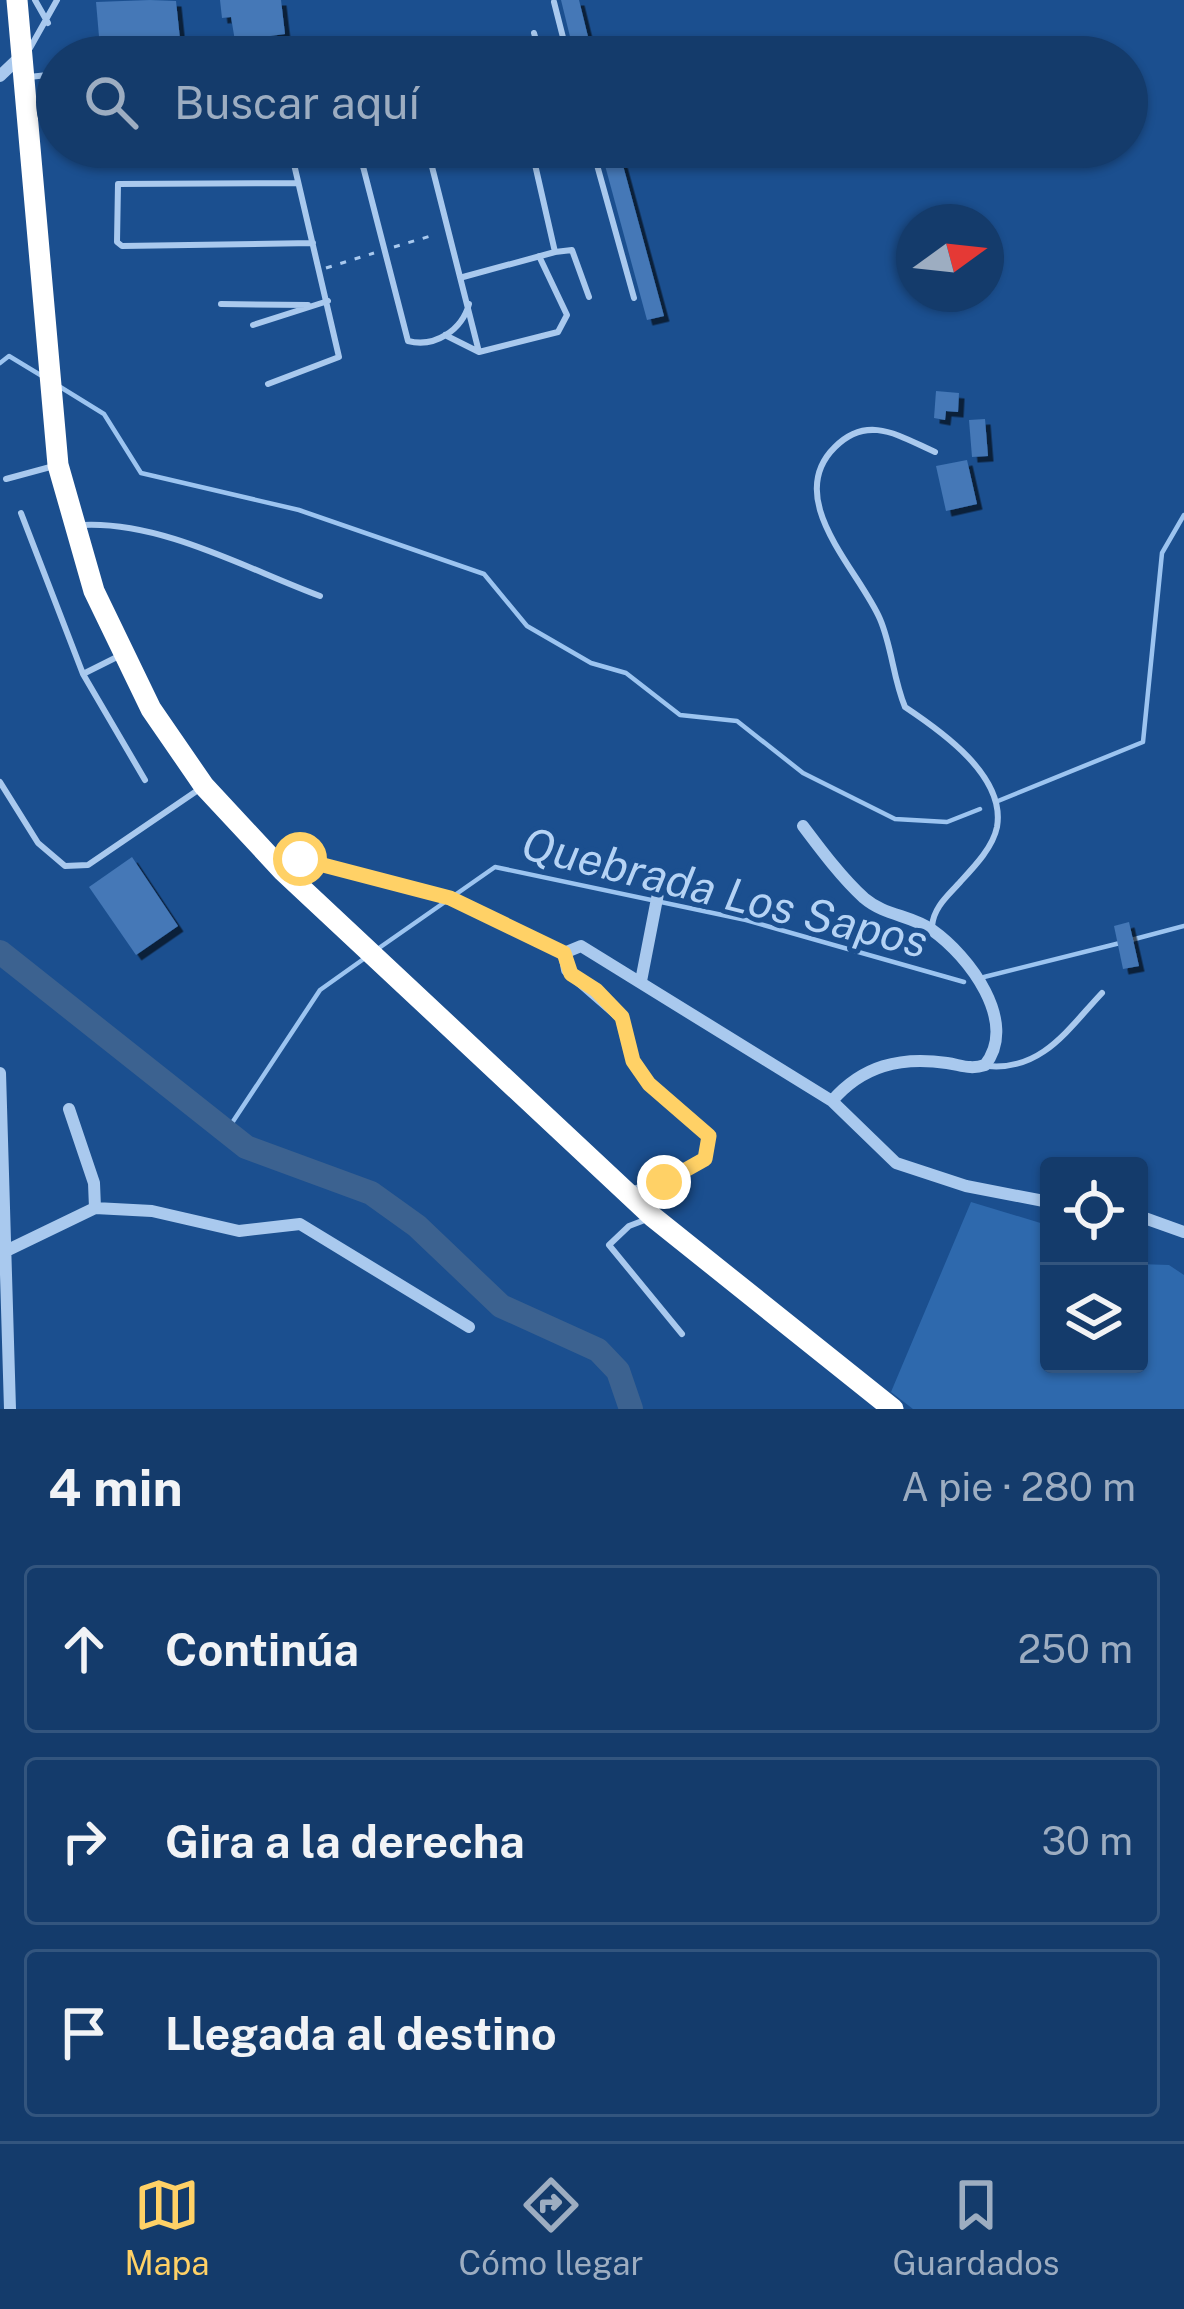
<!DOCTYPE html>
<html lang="es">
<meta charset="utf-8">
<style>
:root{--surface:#143b6b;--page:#1d4271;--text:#f1f3f6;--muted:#9dadc1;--line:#33557e;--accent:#ffd166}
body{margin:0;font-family:"Public Sans",sans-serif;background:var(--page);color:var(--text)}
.controls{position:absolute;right:36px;bottom:36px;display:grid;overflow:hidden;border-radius:12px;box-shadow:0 3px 9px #0004}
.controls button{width:108px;height:108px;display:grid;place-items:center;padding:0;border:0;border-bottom:3px solid var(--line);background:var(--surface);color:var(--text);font:60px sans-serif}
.compass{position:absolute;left:896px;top:204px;width:108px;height:108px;border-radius:50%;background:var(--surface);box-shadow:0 3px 9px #0004;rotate:75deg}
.stop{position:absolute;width:36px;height:36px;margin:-27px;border:9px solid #ffd166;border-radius:50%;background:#fff}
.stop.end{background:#ffd166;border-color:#fff;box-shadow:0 3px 12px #0008}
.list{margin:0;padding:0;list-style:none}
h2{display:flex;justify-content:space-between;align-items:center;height:156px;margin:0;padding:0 48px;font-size:51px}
h2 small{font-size:39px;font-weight:400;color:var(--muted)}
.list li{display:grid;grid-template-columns:78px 1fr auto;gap:36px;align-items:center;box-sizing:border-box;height:168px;margin:0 24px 24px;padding:0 24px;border:3px solid var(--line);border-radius:12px}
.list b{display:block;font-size:45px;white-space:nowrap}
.list em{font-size:39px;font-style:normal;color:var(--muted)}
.icon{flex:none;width:66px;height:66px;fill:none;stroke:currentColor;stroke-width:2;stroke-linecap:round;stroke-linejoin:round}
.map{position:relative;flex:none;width:1184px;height:1409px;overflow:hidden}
.search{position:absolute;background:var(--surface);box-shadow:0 3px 9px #0004;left:36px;right:36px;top:36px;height:132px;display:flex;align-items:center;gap:30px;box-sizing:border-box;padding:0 42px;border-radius:66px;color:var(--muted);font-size:45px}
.sheet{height:732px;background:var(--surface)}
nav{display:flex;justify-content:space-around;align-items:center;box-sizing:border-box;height:168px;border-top:3px solid var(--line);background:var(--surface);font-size:33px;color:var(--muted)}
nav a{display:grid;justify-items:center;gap:6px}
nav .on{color:var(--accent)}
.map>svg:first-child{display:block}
.green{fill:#2e69ad}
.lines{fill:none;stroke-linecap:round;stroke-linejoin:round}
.stream{stroke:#9cc4f0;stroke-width:4.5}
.river{stroke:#3c6290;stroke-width:24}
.building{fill:#4478b7;filter:url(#shadow)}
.path{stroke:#a9c9ee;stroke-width:3;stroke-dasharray:6 9;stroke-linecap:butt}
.lane{stroke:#a9c9ee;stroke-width:6}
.street{stroke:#a9c9ee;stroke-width:12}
.highway{stroke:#fff;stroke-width:21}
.route{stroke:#ffd166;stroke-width:15}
.labels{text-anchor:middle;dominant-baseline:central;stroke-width:10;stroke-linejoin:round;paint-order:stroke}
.water-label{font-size:45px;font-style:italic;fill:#b5d3f5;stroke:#1b4f8f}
</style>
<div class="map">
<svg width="1184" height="1409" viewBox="0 0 1184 1409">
<defs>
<filter id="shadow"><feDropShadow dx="5.5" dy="5.5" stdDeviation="0" flood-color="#0009"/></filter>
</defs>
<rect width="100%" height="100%" fill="#1b4f8f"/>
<path class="green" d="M971 1202 1047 1225 1049 1364H1139V1264L1169 1265 1184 1275V1409H913L891 1392Z"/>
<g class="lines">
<path class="stream" d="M0 363 9 356 42 376
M57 385 104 414 141 473 299 510 484 574 527 626 591 663 626 673 680 715 737 721 803 773 895 819 947 822 980 809
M998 801 1143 742 1162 553 1184 515
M1131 940 1184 926
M379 948 495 867 746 920 964 982
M984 977 1120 943
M226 1132 320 990 365 958"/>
<path class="river" d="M0 952 246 1147 371 1193 417 1226 501 1306 598 1350 618 1371 631 1409"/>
</g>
<path class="building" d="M150 0 176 1 180 39 100 48 96 2Z
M220 0H281L285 34 235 41 231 17 222 18Z
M561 0H579L593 57H575Z
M600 147H618L664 316 647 320Z
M936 391 959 393 958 412 946 411 945 420 934 418Z
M985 419 988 456 972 457 969 420Z
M967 460 977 504 946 511 936 466Z
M132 857 178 926 136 955 89 887Z
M1129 922 1139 966 1123 969 1114 926Z"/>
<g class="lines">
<path class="path" d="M394 247 437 234
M326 268 374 253
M297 861 309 858 450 898 552 946"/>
<path class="lane" d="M35 0 48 23
M554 2 568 57
M534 33 541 57
M505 42 509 57
M30 48 57 0
M29 77 57 74
M358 147 408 341C435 348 462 330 469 304
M427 147 479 352
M592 147 634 298
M293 158 321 147
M298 183 118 184 117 242 122 246 313 243
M555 252 572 250 589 297
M463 277 555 252 531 147
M221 304 308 305
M253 325 328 301
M445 335 479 352 558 332 567 315 539 256
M268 384 339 357 290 147
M6 479 54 466
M21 513 83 674 145 780
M82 525C162 521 247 569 320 596
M83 674 117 657
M0 782 38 843 65 866 88 865 201 788
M932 926C934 906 949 895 961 881 975 866 993 847 997 827 1006 776 941 731 905 707 893 678 892 647 880 619 859 570 782 499 835 447 868 414 899 436 935 452
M988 1066C1042 1071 1068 1029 1102 993
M650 1218 629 1226 609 1245 682 1334"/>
<path class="street" d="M0 76 21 56
M803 826C821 850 842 878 864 898 885 916 911 915 932 930 969 956 1019 1022 985 1065 970 1070 961 1065 947 1063 900 1056 862 1066 832 1101
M641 981 662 873
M0 1073 10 1409
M69 1109 94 1183 95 1208
M628 1194 664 1182 705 1159 709 1136 649 1084 633 1061 621 1017 567 970 564 953 581 946 832 1101 896 1163 966 1186 1049 1202
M1139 1216 1184 1232
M8 1250 95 1208 152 1211 239 1231 300 1224 469 1327"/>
<path class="highway" d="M17 0 58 465 94 591 151 709 204 786 283 871 653 1217 893 1409"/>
</g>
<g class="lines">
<path class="route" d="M300 859 450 898 564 953 571 974 596 990 622 1017 633 1061 649 1084 709 1136 705 1159 664 1182"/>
</g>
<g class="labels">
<g class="water-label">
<text transform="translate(725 892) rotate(14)">Quebrada Los Sapos</text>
</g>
</g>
</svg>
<div class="controls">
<button><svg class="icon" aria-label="locate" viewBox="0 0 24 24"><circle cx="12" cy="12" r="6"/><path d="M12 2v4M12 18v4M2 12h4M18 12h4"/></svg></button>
<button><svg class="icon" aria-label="layers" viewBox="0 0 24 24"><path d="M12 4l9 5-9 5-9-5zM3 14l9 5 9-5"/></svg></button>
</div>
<svg class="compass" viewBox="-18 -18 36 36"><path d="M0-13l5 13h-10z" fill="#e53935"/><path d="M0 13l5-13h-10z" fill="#9dadc1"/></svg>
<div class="stop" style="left:300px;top:859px"></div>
<div class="stop end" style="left:664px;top:1182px"></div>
<div class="search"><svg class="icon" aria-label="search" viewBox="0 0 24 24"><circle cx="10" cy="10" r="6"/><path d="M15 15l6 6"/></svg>Buscar aquí</div>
</div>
<section class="sheet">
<h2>4 min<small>A pie · 280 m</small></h2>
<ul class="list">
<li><svg class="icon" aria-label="ahead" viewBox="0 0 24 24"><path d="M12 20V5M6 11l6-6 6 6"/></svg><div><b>Continúa</b></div><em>250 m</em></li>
<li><svg class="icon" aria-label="right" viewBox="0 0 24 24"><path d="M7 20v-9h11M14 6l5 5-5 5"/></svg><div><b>Gira a la derecha</b></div><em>30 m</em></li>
<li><svg class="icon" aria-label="arrive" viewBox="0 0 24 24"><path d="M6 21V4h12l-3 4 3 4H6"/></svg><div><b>Llegada al destino</b></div></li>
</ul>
</section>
<nav>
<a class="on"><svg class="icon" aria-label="map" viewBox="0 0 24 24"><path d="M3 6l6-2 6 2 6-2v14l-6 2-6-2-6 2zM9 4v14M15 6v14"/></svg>Mapa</a>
<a><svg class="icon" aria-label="directions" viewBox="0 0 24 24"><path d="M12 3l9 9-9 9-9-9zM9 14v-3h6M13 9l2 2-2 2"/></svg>Cómo llegar</a>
<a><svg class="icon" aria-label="saved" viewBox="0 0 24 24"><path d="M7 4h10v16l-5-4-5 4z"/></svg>Guardados</a>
</nav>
